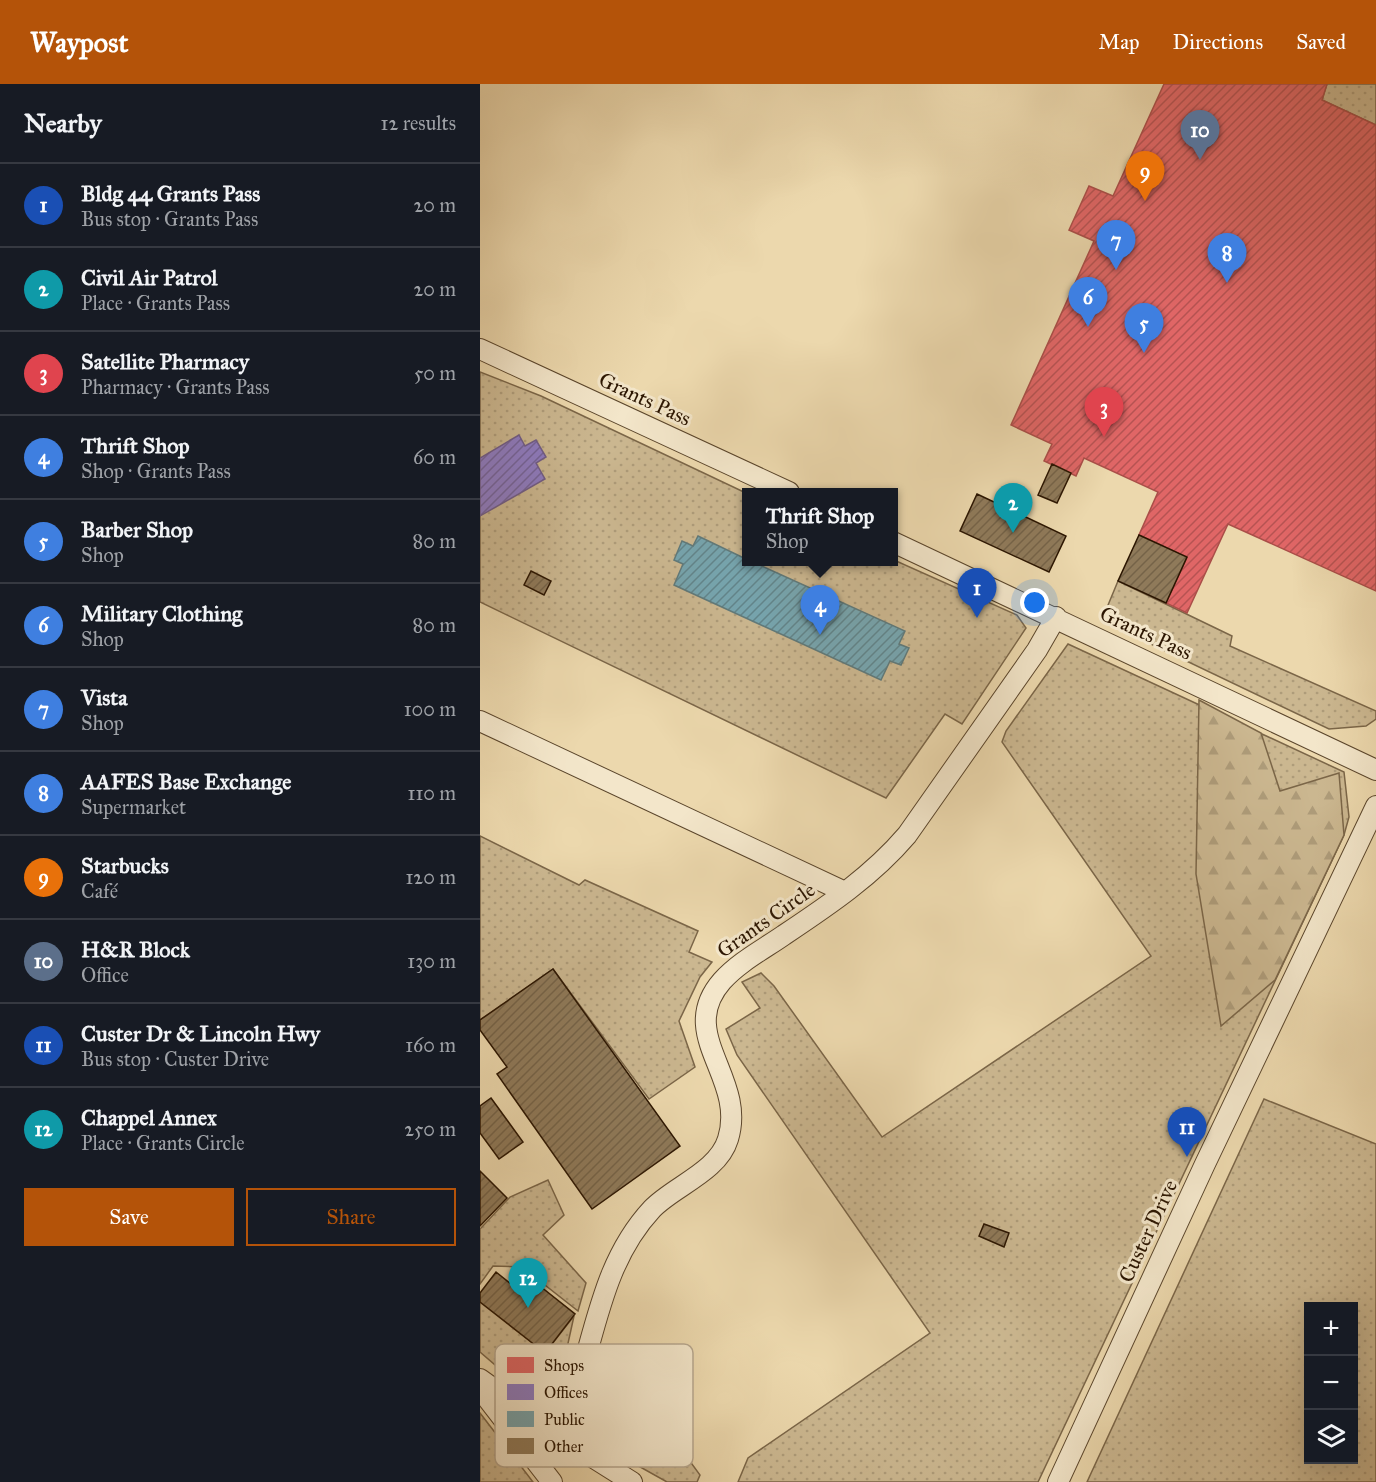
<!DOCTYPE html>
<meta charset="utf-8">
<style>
:root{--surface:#171b24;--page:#20242c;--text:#f1f3f6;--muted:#9ea1a6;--line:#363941;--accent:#b45309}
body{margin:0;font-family:"IM FELL Great Primer",serif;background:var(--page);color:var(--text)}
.controls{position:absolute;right:18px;bottom:18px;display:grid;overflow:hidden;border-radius:0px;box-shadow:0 6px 24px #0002}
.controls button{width:54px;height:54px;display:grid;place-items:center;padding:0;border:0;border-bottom:2px solid var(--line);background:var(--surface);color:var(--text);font:30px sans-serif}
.you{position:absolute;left:555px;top:519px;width:21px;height:21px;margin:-15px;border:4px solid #fff;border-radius:50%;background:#1a73e8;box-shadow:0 0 0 9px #1a73e833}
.badge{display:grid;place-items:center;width:39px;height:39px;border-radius:50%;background:var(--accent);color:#fff;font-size:20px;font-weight:700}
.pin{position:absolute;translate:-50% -50px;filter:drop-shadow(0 2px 3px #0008)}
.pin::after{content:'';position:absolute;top:32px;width:21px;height:18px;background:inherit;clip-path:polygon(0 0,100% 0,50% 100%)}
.popup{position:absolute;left:262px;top:404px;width:156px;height:78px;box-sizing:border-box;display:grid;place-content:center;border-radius:0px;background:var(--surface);filter:drop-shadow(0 2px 4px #0005);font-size:20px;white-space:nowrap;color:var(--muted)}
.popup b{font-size:22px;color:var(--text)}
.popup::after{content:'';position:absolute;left:50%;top:100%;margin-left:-12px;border:12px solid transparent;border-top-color:var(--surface)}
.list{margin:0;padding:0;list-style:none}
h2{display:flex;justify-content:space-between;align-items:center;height:78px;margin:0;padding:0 24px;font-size:26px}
h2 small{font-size:20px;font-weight:400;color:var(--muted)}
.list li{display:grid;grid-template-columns:39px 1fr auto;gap:18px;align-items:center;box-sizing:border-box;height:84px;padding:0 24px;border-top:2px solid var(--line)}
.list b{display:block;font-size:22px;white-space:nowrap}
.list p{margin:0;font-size:20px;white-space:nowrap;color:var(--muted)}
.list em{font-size:20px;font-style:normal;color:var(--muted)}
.actions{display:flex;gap:12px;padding:18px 24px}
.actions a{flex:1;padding:14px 0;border:2px solid var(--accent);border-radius:0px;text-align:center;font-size:21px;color:var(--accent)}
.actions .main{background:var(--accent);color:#fff}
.icon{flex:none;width:33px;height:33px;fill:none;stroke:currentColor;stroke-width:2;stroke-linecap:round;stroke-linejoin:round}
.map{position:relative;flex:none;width:896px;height:1398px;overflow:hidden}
header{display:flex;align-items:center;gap:36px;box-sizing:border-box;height:84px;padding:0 30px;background:var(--accent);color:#fff}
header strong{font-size:28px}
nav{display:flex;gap:33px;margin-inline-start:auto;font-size:21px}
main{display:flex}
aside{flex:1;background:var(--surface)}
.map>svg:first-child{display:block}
.grass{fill:url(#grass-dots);stroke:#7b6648;stroke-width:1.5;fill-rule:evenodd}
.forest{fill:url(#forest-firs);stroke:#7b6648;stroke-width:1.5}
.shops{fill:url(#shops-hatch);stroke:#aa4e48;stroke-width:1.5}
.offices{fill:url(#offices-hatch);stroke:#705d89;stroke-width:1.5}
.public{fill:url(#public-hatch);stroke:#607a7b;stroke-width:1.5}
.building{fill:url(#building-hatch);stroke:#2b1501;stroke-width:1.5}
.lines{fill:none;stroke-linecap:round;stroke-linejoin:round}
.street-casing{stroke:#5b462c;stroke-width:22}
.street{stroke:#f3e6ca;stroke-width:20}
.labels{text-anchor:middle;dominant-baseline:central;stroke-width:6;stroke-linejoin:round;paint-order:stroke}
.street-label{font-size:21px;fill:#2b1501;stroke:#f3e6ca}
.key{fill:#f3e6ca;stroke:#b7a78e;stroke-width:1.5}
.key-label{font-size:16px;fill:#2b1501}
</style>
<header>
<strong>Waypost</strong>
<nav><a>Map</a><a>Directions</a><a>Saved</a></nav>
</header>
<main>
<aside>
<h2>Nearby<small>12 results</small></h2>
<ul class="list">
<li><span class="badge" style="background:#1a4fb4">1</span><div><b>Bldg 44 Grants Pass</b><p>Bus stop · Grants Pass</p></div><em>20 m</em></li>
<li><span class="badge" style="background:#0f9aa8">2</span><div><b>Civil Air Patrol</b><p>Place · Grants Pass</p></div><em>20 m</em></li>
<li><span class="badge" style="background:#e0444e">3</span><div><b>Satellite Pharmacy</b><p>Pharmacy · Grants Pass</p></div><em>50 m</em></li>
<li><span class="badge" style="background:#3f7fe0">4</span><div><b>Thrift Shop</b><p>Shop · Grants Pass</p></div><em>60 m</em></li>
<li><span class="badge" style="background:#3f7fe0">5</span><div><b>Barber Shop</b><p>Shop</p></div><em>80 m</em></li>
<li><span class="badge" style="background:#3f7fe0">6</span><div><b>Military Clothing</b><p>Shop</p></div><em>80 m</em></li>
<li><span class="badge" style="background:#3f7fe0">7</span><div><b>Vista</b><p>Shop</p></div><em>100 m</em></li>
<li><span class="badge" style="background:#3f7fe0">8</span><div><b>AAFES Base Exchange</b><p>Supermarket</p></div><em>110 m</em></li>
<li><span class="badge" style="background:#e8710a">9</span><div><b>Starbucks</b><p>Café</p></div><em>120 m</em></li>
<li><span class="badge" style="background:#5c6f8a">10</span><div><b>H&amp;R Block</b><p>Office</p></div><em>130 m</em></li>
<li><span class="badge" style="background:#1a4fb4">11</span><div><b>Custer Dr &amp; Lincoln Hwy</b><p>Bus stop · Custer Drive</p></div><em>160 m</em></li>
<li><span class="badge" style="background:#0f9aa8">12</span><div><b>Chappel Annex</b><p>Place · Grants Circle</p></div><em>250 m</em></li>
</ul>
<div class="actions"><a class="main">Save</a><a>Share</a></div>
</aside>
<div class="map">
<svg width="896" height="1398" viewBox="0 0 896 1398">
<defs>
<pattern id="grass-dots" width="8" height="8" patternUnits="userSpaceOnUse" patternTransform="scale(1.5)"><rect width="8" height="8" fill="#cbb790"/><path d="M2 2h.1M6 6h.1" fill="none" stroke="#ae9c7a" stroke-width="1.8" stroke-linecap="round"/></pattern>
<pattern id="forest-firs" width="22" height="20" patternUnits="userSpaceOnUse" patternTransform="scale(1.5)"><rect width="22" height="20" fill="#cbb790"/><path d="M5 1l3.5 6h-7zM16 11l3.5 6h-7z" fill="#ae9c7a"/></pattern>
<pattern id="shops-hatch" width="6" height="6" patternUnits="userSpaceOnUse" patternTransform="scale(1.5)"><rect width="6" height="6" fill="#e06666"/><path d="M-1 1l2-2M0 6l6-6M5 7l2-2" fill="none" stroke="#b65352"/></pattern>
<pattern id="offices-hatch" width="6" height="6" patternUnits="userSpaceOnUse" patternTransform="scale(1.5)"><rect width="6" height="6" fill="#8e7cc3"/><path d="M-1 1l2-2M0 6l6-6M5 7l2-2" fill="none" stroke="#74649c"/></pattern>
<pattern id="public-hatch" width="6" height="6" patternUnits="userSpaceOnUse" patternTransform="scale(1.5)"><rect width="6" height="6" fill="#76a5af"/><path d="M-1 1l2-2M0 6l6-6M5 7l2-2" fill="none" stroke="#61858c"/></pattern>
<pattern id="building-hatch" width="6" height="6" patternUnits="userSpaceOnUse" patternTransform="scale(1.5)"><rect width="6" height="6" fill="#8f7a5a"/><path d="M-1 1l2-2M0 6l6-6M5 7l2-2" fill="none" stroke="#756348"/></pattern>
</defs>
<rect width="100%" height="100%" fill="#ecd8ad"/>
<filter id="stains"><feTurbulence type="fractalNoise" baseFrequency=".00333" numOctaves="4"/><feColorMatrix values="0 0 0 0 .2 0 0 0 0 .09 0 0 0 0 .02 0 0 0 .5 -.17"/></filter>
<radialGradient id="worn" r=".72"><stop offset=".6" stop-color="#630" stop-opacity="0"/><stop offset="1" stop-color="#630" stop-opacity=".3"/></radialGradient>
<path class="grass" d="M847 0H896V41L842 16Z
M0 288 61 312 266 409V478L414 476 537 531 546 544 482 640 465 630 406 714 0 518Z
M638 497 752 552 750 562 896 627V635L886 642 849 645 631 541 626 526Z
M588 560 864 688 869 733 864 751 558 1398H258L268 1374 450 1249 257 971 246 945 280 924 262 898 281 889 294 902 402 1053 671 872 522 658 526 647Z
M0 752 99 801 105 796 218 847 209 868 232 878 220 893 199 937 215 983 169 1015 73 885 0 936Z
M784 1015 896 1060V1398H607ZM828 1222H874V1376H828Z
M68 1096 84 1131 63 1151 106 1199 98 1227 42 1183 13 1182 0 1200V1145L30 1113Z
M0 1216 65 1269 94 1232 85 1273 65 1310 50 1311 0 1268Z
M126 1262 220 1391 217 1398H187L103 1351 102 1323Z
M0 1329 53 1398H0Z"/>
<path class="forest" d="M719 616 781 649 800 707 859 689 864 751 795 896 741 942 716 790Z"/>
<path class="shops" d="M684 0H847L842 16 896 41V507L748 440 707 529 686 519 707 473 659 451 678 408 604 374 596 392 564 377 572 360 531 341 614 157 589 146 609 102 633 112Z"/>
<path class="offices" d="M39 351 45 362 56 356 66 373 56 379 65 395 0 432V374Z"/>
<path class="public" d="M218 452 266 475V478H273L425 547 419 560 429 564 421 581 410 577 401 596 194 501 203 480 194 476 202 457 213 462Z"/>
<path class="building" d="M572 380 591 389 577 419 558 411Z
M497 410 586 452 569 488 480 447Z
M659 451 707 473 686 519 638 497Z
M51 487 71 497 64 511 44 501Z
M73 885 200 1062 112 1125 17 990 27 983 0 946V936Z
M11 1014 43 1058 19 1075 0 1049V1022Z
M0 1087 27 1114 0 1142Z
M504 1140 529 1149 524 1163 499 1152Z
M41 1187 95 1230 65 1269 0 1218V1209L16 1188 31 1200Z"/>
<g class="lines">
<defs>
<path id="street" d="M0 265 309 408
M413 458 896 686
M0 637 365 808
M105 1276C120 1222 132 1168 172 1125 194 1102 238 1088 248 1055 267 993 195 951 242 897 259 878 284 865 304 851 349 821 392 792 427 751L557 566 576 533
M0 1295 82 1354 152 1398
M0 1305 72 1398
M578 1398 725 1080 896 722"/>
</defs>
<use href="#street" class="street-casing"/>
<use href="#street" class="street"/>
</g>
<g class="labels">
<g class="street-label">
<text transform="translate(165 315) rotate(25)">Grants Pass</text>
<text transform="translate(666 549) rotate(25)">Grants Pass</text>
<text transform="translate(286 836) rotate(-35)">Grants Circle</text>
<text transform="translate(668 1147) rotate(-65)">Custer Drive</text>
</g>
</g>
<rect x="15" y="1260" width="198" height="123" rx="9" class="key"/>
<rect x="27" y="1273" width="27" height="16" fill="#e06666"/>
<rect x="27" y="1300" width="27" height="16" fill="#8e7cc3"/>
<rect x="27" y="1327" width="27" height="16" fill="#76a5af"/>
<rect x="27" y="1354" width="27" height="16" fill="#8f7a5a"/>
<g class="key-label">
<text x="64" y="1287">Shops</text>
<text x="64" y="1314">Offices</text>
<text x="64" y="1341">Public</text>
<text x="64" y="1368">Other</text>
</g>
<rect width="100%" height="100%" filter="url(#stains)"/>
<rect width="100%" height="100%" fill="url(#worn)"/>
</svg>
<div class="controls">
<button>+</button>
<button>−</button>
<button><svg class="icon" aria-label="layers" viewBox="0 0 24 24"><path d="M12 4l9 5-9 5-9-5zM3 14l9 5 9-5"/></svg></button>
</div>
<div class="you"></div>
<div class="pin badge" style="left:497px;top:534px;background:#1a4fb4">1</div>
<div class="pin badge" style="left:533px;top:449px;background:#0f9aa8">2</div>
<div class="pin badge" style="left:624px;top:353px;background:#e0444e">3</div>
<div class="pin badge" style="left:340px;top:551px;background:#3f7fe0">4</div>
<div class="popup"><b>Thrift Shop</b>Shop</div>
<div class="pin badge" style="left:664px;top:269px;background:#3f7fe0">5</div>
<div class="pin badge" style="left:608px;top:243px;background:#3f7fe0">6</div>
<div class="pin badge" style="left:636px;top:186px;background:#3f7fe0">7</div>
<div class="pin badge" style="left:747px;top:199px;background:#3f7fe0">8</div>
<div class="pin badge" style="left:665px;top:117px;background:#e8710a">9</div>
<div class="pin badge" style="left:720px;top:76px;background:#5c6f8a">10</div>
<div class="pin badge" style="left:707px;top:1073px;background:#1a4fb4">11</div>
<div class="pin badge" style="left:48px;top:1224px;background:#0f9aa8">12</div>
</div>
</main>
